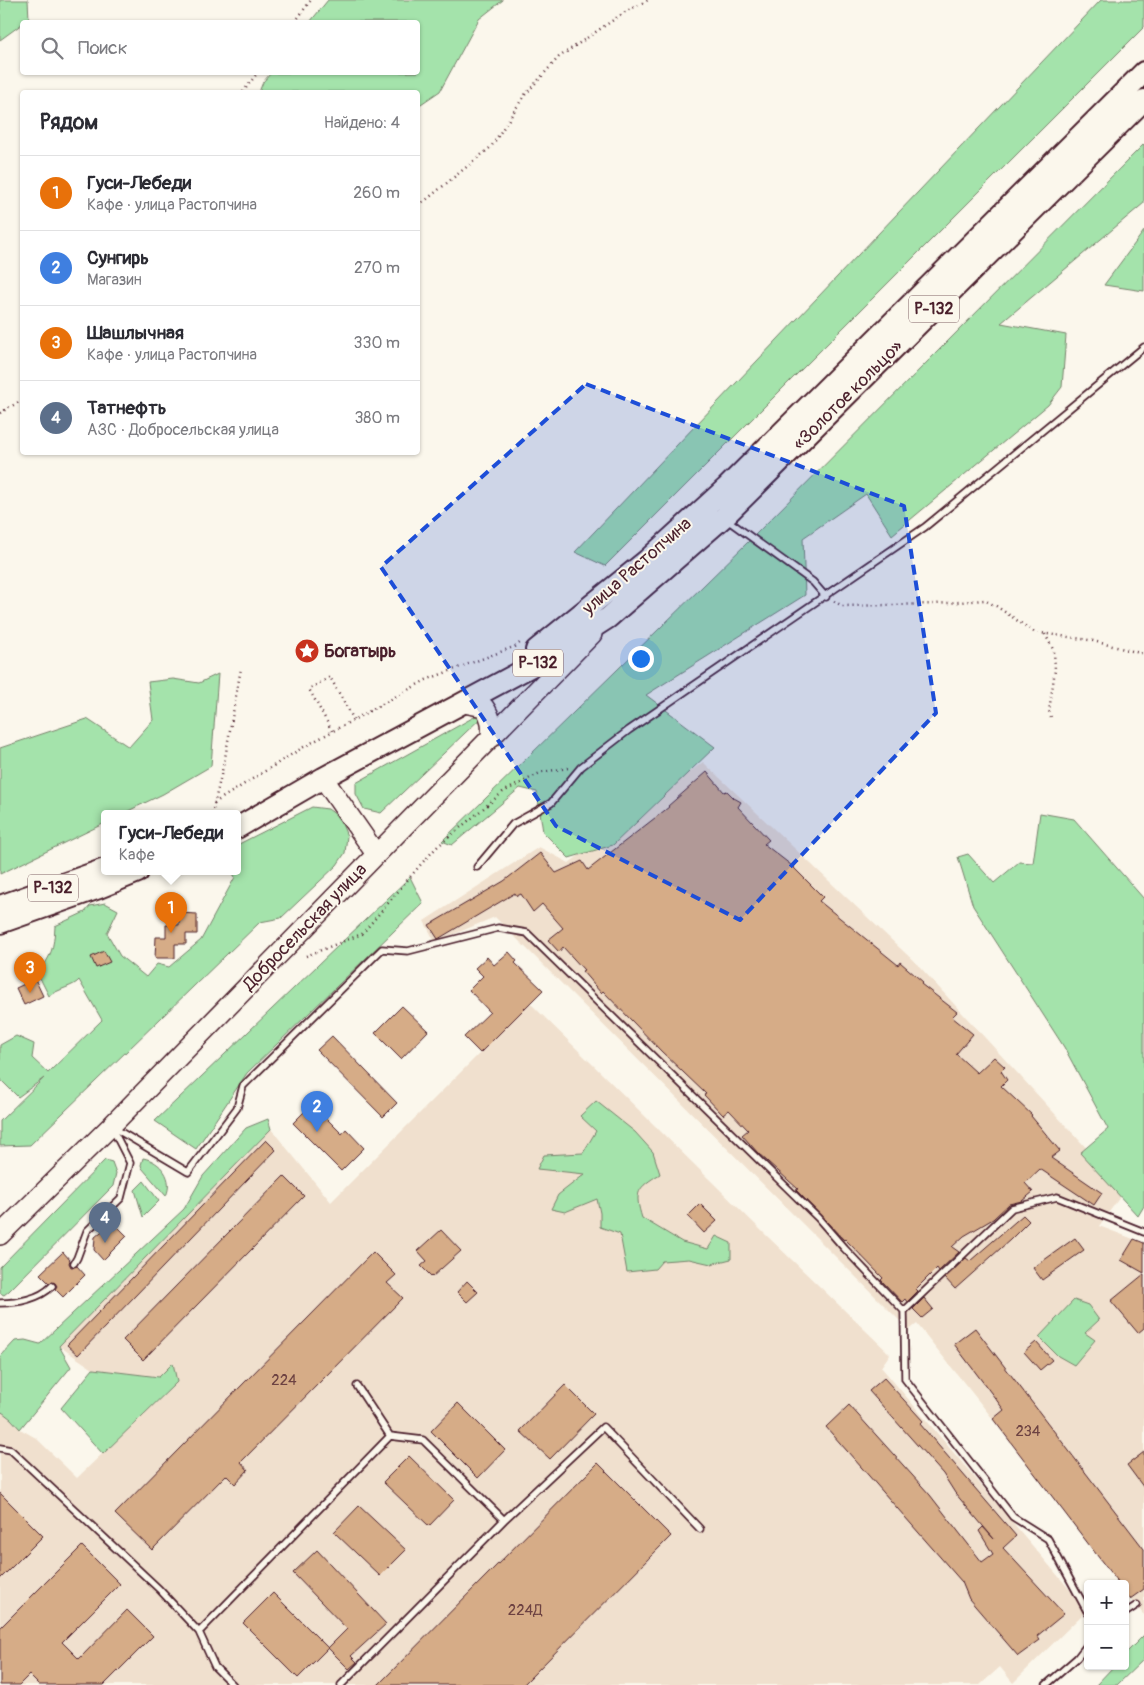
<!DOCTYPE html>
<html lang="ru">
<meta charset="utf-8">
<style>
:root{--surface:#fff;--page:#f2f2f3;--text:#2b2b33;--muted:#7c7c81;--line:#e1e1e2;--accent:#c8321e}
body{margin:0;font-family:Pangolin,sans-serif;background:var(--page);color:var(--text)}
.controls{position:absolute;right:15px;bottom:15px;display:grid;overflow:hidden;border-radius:5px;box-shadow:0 1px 4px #0004}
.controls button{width:45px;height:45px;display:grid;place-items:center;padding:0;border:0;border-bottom:1px solid var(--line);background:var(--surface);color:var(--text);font:25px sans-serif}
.you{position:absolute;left:640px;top:658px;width:18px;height:18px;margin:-12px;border:4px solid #fff;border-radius:50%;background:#1a73e8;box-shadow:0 0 0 8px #1a73e833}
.badge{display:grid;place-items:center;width:32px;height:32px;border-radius:50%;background:var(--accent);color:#fff;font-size:16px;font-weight:700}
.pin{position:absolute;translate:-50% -41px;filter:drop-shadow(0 1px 2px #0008)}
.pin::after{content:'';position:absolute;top:26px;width:18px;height:15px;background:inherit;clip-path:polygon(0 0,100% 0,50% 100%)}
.popup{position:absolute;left:101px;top:810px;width:140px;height:65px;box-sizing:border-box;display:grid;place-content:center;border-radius:5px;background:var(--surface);filter:drop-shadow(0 1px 4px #0005);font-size:16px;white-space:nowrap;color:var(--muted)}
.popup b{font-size:19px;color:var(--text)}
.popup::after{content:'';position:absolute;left:50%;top:100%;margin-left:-10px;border:10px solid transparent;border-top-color:var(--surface)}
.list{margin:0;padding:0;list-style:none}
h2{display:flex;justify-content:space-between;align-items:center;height:65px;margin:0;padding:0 20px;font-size:21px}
h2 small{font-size:16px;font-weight:400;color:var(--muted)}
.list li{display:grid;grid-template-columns:32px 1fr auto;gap:15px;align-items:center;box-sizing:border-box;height:75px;padding:0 20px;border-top:1px solid var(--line)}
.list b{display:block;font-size:19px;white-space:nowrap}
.list p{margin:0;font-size:16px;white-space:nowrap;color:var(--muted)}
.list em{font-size:16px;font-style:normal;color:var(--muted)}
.icon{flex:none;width:28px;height:28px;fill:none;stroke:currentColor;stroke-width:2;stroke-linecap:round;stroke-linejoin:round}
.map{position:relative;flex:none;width:1144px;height:1685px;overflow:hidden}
.search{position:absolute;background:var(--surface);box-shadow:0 1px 4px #0004;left:20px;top:20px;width:400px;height:55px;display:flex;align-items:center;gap:12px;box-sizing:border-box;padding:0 18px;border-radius:5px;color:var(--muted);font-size:19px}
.panel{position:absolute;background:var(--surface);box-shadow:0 1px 4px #0004;left:20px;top:90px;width:400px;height:365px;border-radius:5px}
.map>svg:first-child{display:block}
.built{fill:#f0e0ce}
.green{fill:#a4e3ab;stroke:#77816b}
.building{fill:#d6ac87;stroke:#4a1f2b}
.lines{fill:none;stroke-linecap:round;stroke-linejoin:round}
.service-casing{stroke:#4a1f2b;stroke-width:9}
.primary-casing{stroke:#4a1f2b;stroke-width:22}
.trunk-casing{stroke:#4a1f2b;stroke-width:24}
.path{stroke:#4a1f2b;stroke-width:2.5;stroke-dasharray:1 4;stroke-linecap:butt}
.service{stroke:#fbf7ec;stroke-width:5.5}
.primary{stroke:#fbf7ec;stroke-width:19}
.trunk{stroke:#fbf7ec;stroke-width:20}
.marked{fill:#1d4ed8;fill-opacity:0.2;stroke:#1d4ed8;stroke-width:4;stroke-dasharray:10 6;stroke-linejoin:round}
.labels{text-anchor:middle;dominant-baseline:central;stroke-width:4;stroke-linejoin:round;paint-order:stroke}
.number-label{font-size:15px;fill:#6d4242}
.shield{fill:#fbf7ec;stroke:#7f6065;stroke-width:1}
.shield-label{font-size:16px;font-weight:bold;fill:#4a1f2b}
.street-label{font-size:18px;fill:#4a1f2b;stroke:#fbf7ec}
.poi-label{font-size:18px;font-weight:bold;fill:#4a1f2b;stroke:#fbf7ec;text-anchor:start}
</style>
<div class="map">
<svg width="1144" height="1685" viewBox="0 0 1144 1685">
<rect width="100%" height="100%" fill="#fbf7ec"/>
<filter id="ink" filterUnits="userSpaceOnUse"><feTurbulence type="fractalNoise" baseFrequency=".02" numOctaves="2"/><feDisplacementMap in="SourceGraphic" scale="10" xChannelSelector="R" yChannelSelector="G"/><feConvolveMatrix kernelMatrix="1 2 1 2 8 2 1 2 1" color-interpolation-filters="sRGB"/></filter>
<g filter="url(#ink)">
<path class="built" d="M703 762 919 966 1125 1190 1099 1226 1144 1243V1615L1125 1593V1584H1119L993 1419 917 1324 909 1330 495 917 435 942 424 921 539 847 569 863Z
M530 1003 767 1236 890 1354 881 1367 1087 1610 1013 1683 1000 1667 980 1685H0V1414L2 1412 11 1419 20 1429 36 1438 77 1478 177 1382 159 1377 93 1369 59 1346 271 1129 331 1202Z"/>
<path class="green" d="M0 0H28L29 19 0 40Z
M328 0H503L479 19 440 91 418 106V92H259L263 82 271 73 418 72V22H310Z
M1101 0H1144V27L605 566 575 552Z
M1144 144V203L1001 323 1066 335 1062 387 1048 405 892 535 866 494 803 538 805 595 646 695 715 747 613 845 569 858 543 832 537 792 520 788 452 845 442 841 748 542Z
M1144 231V291L1104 285Z
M218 674 211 766 163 794 122 814H105V823L0 874V748L87 719 129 747 153 720 148 682 173 679 199 683Z
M483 712 485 714 381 813 364 809 356 794V783Z
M312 807 328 809 339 817 347 836 345 853 337 865 281 918 260 922 30 1145 0 1146V1121L44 1078 18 1097 0 1079V1045L16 1036 34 1044 32 1058 48 1073 102 1020 79 980C75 986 58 989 49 996L38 974C51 956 54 949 55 926L85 912 90 906 105 903 118 910 107 933 120 956 146 977 157 964 169 967 201 940 235 877 232 872H237V845Z
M1040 813 1074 819 1144 899V1206L1138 1216 1080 1153 1108 1129 1064 1047 973 906 958 857 968 854 994 883 1019 862 1033 863Z
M410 877 423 903 247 1073 196 1149 155 1121Z
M596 1101 635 1132 653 1152 660 1174C637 1188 634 1192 642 1218L682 1242 708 1249 716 1236 731 1243V1259L711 1264 689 1259 662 1261 655 1269 627 1272 620 1234 600 1227V1213L597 1199 565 1212 551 1209 558 1195 585 1174 537 1169 544 1155 583 1153 596 1131 580 1116Z
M268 1119 271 1129 59 1346 71 1367 20 1429 11 1419 2 1412 0 1414V1357L15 1341 25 1340 40 1344 184 1209 203 1176 246 1128Z
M143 1158C161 1161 174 1179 166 1196L142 1168 141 1165Z
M105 1160 112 1162 116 1173 113 1186 9 1291 4 1295 0 1293V1267Z
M144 1181 159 1201 143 1217 135 1190Z
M1074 1300 1088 1305 1099 1320 1085 1333 1095 1340 1074 1365 1058 1356 1039 1337Z
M173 1363 177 1382 103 1454 61 1408 93 1369 159 1377Z
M1144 1635V1659L1117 1685H1096L1114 1666H1125V1654Z"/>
<path class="building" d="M707 772 724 792 727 791 734 798 741 802 738 807 769 840 764 844 791 865 823 897 819 901 898 965 900 962 923 982 921 984 957 1012 952 1017 973 1034 956 1054 977 1073 994 1057 1005 1067 1001 1071 1007 1080 1001 1086 1032 1115 1031 1116 1060 1151 1051 1158 1102 1193 1094 1205 1040 1169 1025 1183 1033 1192 1022 1201 1009 1204 993 1219 964 1236 952 1247 959 1252 939 1271 937 1268 916 1289 918 1291 907 1302 905 1299 902 1302 881 1280 883 1278 845 1239 844 1240 796 1190 798 1189 758 1153 742 1135 748 1130 729 1110 723 1115 704 1095 706 1094 661 1051 603 991 601 993 582 971 584 970 563 947 559 952 548 940 563 928 542 904 533 912 521 894 517 896 515 893 438 939 429 925 504 881 540 853 556 873 582 861 588 870 669 807 668 806Z
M179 913 197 914V934H186V944H175V958H155L156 937H166V925H179Z
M104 951 110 962 96 968 91 957Z
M509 952 517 961 515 963 543 990 480 1053 464 1037 490 1012 469 990 483 976 475 968 487 957 494 965Z
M35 979 43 996 24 1005 16 988Z
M402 1006 428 1031 401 1059 375 1033Z
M332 1036 397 1103 383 1117 317 1050Z
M312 1104 342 1134 346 1129 364 1148 341 1171 293 1123Z
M266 1140 276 1150 78 1355 67 1345Z
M284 1176 304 1196 143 1360 123 1340Z
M700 1204 717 1221 704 1233 688 1216Z
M1023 1215 1029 1221 1010 1240 955 1289 945 1278 966 1258 970 1261Z
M113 1222 127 1236 103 1260 94 1250 95 1237Z
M441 1230 461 1251 432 1277 421 1266 427 1261 418 1251Z
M1075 1238 1084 1250 1042 1280 1033 1268Z
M1134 1239 1144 1243V1273L1121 1260Z
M63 1252 70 1260 69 1263 71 1267 77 1266 85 1275 63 1297 55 1289 57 1286 55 1283H49L40 1274Z
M373 1252 396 1275 387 1283 403 1298 241 1462 248 1470 235 1484 226 1475 152 1550 115 1514Z
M1144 1274V1328L1138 1333 1111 1301Z
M467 1281 478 1292 467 1302 457 1292Z
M924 1298 933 1309 922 1318 913 1309Z
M975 1328 1144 1549V1589L1130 1599 1125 1593V1584H1119L993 1419 1004 1410 954 1344Z
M1036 1342 1052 1360 1040 1370 1024 1352Z
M884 1378 923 1421 920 1424 1016 1536 1003 1548 1064 1614 1037 1636 1040 1640 1018 1656 969 1599 962 1582 826 1427 849 1405 930 1495 982 1562 993 1554 979 1531 983 1527 994 1539 955 1493 943 1474 869 1391Z
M565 1385 594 1414 550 1459 520 1431Z
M458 1403 505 1450 478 1478 431 1431Z
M1144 1452V1488L1127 1465Z
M409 1456 454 1500 429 1526 383 1482Z
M598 1463 671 1536 523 1685H378Z
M0 1493 43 1536 0 1579Z
M359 1506 406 1550 380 1576 334 1532Z
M82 1546 120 1584 62 1642 79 1659 127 1610 153 1636 104 1685H39L29 1675 19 1685H0V1628Z
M317 1550 386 1624 351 1656 357 1662 349 1669 328 1648 347 1629 293 1573Z
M273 1593 328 1648 298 1678 243 1623Z"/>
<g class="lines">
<defs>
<path id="service" d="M726 519 813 582 826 597
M477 867 513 824 551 803 581 767 629 730 693 686 925 527 1144 347
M114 1128 188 1172 237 1108 243 1086 382 949 408 951 498 928 527 933 818 1218 844 1248 904 1311 905 1379 1013 1517 1048 1539 1088 1613
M74 1263 77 1258 87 1231 121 1198 130 1163 113 1130
M0 1303C17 1303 40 1299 52 1286
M904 1311 1012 1208 1057 1197 1144 1232
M390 1436 423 1440 504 1520 603 1427 700 1529
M0 1448 11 1450 159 1589 199 1632 215 1667 233 1685
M1125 1613 1137 1605
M199 1632 390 1436 357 1386
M341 1685 504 1520
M1046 1685 1077 1658 1088 1644"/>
<path id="primary" d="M464 703 484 707C492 718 492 726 491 738
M323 778 376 854
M0 1235 111 1126 592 634"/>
<path id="trunk" d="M536 650 647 560 726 488 1144 72
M237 828 323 778 541 661 608 618 724 517 1144 100
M0 906 105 869
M0 923 99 888 138 872"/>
</defs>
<use href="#service" class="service-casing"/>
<use href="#primary" class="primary-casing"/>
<use href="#trunk" class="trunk-casing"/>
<path class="path" d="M295 22 311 0
M243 92 258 72
M418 204 426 200 491 147 524 96 559 57 625 12 648 0
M0 413 22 400
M834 601 842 606 935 604 984 600 996 606 1034 632 1089 640 1144 654
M1045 634 1054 651 1055 670 1049 711 1051 717
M515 647 521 642
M332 731 309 689 330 677 354 720
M214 803 302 748 426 680 516 646
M212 814 225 758 241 668
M306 956 362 934 422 863 437 847 503 792 542 772 568 768"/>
<use href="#service" class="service"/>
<use href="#primary" class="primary"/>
<use href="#trunk" class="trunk"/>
</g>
</g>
<path class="marked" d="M586 384 904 506 936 713 740 920 556 826 381 567Z"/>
<defs>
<symbol id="sight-disc" viewBox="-11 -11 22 22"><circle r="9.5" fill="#c8321e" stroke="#fbf7ec"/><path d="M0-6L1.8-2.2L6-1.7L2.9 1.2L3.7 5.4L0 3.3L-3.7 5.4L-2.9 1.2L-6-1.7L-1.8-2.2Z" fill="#fff"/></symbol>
</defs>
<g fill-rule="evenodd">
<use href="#sight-disc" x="293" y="637" width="28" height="28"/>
</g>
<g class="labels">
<g class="number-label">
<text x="284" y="1380">224</text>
<text x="1028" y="1431">234</text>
<text x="525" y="1610">224Д</text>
</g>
<g class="shield">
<rect x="909" y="295.5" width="50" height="27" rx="4"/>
<rect x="513" y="649.5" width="50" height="27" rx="4"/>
<rect x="28" y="874.5" width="50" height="27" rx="4"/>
</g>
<g class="shield-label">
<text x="934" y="309">Р-132</text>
<text x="538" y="663">Р-132</text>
<text x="53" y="888">Р-132</text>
</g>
<g class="street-label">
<text transform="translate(848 395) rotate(-45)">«Золотое кольцо»</text>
<text transform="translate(637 566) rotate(-41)">улица Растопчина</text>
<text transform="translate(305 927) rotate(-46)">Добросельская улица</text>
</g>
<g class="poi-label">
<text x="324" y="651">Богатырь</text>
</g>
</g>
</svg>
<div class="controls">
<button>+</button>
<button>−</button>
</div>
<div class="you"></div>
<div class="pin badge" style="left:171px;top:933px;background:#e8710a">1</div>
<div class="popup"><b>Гуси-Лебеди</b>Кафе</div>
<div class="pin badge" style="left:317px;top:1132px;background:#3f7fe0">2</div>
<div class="pin badge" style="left:30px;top:993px;background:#e8710a">3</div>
<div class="pin badge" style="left:105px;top:1243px;background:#5c6f8a">4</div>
<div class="search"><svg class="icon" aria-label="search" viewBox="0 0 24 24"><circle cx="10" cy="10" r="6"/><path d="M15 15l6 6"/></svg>Поиск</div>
<section class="panel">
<h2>Рядом<small>Найдено: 4</small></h2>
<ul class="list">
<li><span class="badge" style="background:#e8710a">1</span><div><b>Гуси-Лебеди</b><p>Кафе · улица Растопчина</p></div><em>260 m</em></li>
<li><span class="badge" style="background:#3f7fe0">2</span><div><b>Сунгирь</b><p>Магазин</p></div><em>270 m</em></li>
<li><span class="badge" style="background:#e8710a">3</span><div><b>Шашлычная</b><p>Кафе · улица Растопчина</p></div><em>330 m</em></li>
<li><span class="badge" style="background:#5c6f8a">4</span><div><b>Татнефть</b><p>АЗС · Добросельская улица</p></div><em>380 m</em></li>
</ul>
</section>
</div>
